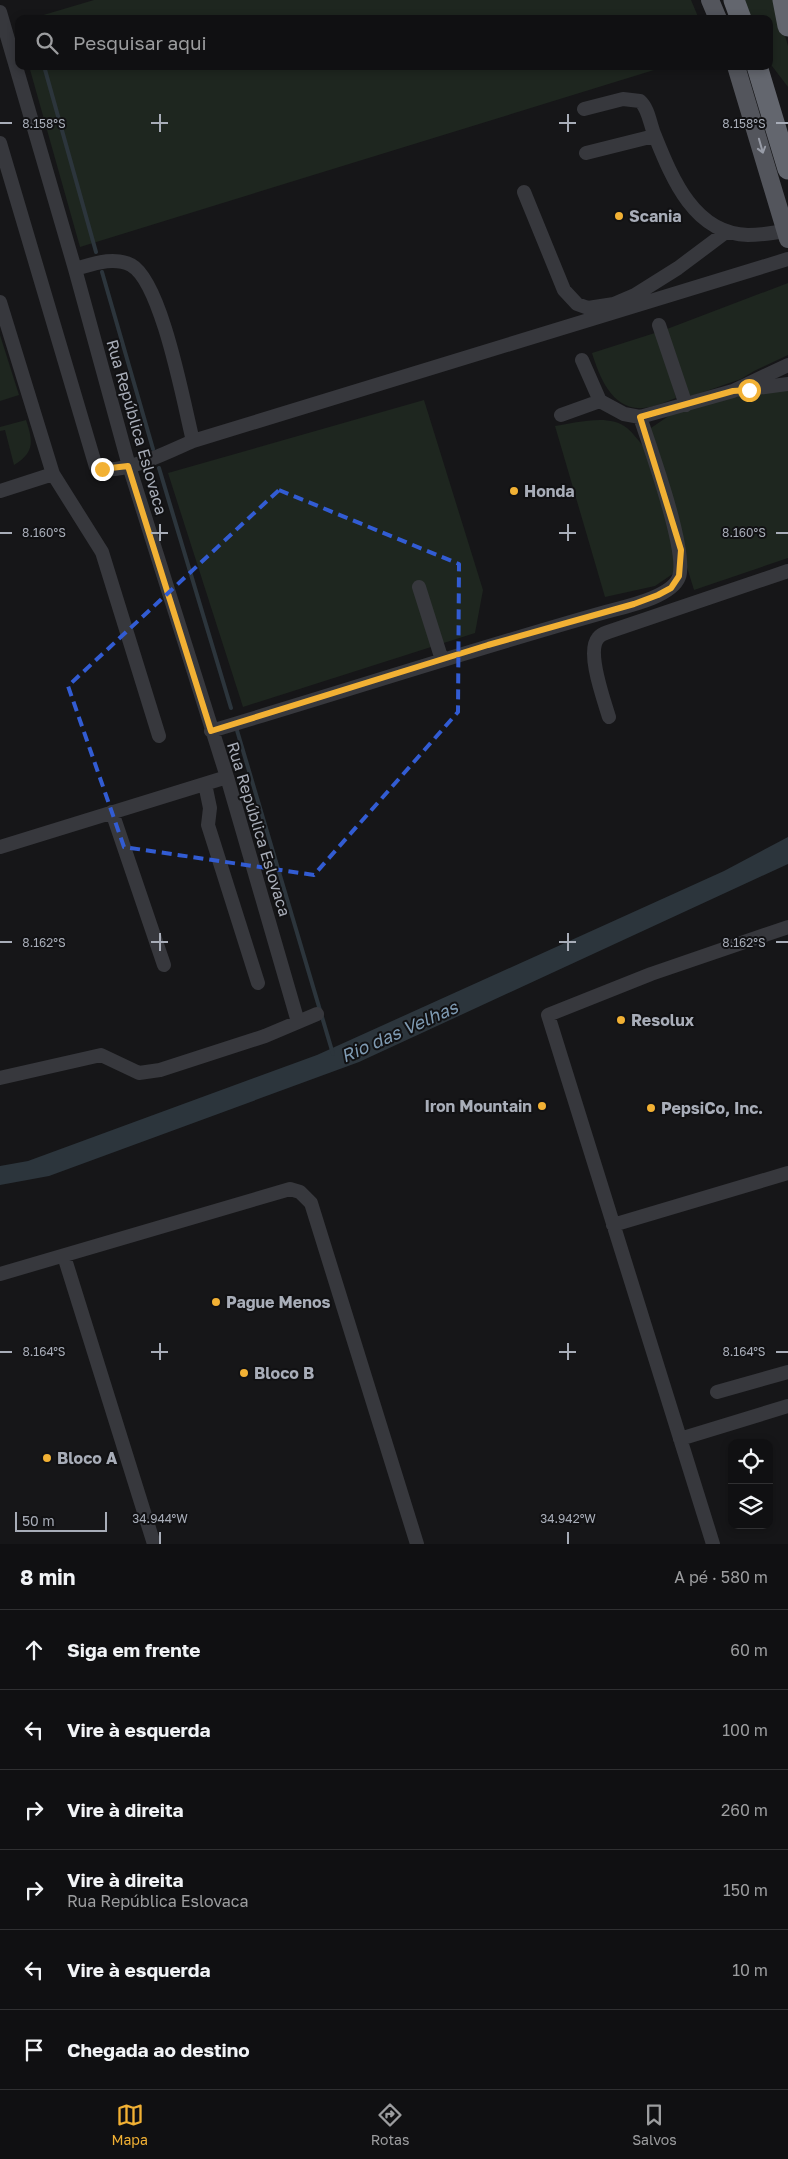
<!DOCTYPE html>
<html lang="pt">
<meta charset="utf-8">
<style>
:root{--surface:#101012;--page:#19191b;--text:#f1f3f6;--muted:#9c9d9f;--line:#303032;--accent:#f2b134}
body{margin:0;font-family:"Golos Text",sans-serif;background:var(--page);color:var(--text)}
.controls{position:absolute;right:15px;bottom:15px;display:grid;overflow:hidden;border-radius:10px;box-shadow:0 2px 8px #0003}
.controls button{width:45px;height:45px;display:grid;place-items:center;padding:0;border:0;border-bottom:1px solid var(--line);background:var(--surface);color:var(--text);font:25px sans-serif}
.scale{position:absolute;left:15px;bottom:12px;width:92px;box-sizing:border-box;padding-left:5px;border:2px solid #a8adb8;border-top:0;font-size:14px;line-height:18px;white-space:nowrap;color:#a8adb8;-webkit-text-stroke:4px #111113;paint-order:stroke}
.stop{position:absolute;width:15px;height:15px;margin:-11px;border:4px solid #f2b134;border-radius:50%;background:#fff}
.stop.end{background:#f2b134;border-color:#fff;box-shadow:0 1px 5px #0008}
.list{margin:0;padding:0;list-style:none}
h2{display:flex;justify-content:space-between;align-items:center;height:65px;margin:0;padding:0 20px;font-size:21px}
h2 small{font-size:16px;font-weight:400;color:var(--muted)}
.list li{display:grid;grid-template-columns:32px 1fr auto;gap:15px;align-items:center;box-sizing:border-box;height:80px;padding:0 20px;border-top:1px solid var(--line)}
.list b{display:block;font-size:19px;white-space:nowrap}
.list p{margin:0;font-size:16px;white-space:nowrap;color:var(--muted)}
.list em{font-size:16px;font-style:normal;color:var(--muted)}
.icon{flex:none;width:28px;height:28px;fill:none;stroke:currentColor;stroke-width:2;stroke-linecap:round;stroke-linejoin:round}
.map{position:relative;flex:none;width:788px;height:1544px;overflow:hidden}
.search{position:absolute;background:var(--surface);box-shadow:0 2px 8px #0003;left:15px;right:15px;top:15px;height:55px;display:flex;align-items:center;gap:12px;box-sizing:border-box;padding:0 18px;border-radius:10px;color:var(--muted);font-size:19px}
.sheet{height:545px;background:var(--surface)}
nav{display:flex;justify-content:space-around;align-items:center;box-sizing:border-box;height:70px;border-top:1px solid var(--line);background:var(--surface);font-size:14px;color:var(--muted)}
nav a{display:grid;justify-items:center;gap:2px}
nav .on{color:var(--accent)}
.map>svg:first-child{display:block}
.green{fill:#1e261f}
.water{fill:#2c353c}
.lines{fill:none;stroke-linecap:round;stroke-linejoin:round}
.stream{stroke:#2c353c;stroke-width:4}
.minor{stroke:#37383d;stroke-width:14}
.major{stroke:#53555c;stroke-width:18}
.highway{stroke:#63666e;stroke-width:21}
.oneway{stroke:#979ba6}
.route{stroke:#f2b134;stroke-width:6}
.marked{fill:none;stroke:#325cd3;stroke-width:4;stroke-dasharray:10 6;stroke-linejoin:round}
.ticks{fill:none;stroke:#a8adb8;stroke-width:2}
.poi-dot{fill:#f2b134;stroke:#111113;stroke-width:2}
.labels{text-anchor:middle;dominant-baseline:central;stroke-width:4;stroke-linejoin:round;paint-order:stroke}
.poi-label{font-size:16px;font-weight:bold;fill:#a8adb8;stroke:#111113;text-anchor:start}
.street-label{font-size:16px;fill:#a8adb8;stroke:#111113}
.water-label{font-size:18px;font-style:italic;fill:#7f9bb3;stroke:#111113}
.ticks-label{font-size:12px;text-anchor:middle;fill:#a8adb8;stroke:#111113;stroke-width:4;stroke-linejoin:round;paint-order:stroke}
</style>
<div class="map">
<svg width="788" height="1544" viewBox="0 0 788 1544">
<rect width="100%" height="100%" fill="#161618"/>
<path class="green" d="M94 0H691L699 19H30Z
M742 0H775L788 46V87L769 62V19H749Z
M29 66H667L80 247Z
M788 283V355L754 371 741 379 692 396 686 393 667 329Z
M658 332 676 398C667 401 659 405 650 407 614 415 600 379 592 353Z
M0 335 19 395 0 401Z
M788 386V558L694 590 682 551 674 573 655 586 605 597 555 426C576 423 609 413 627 428 633 433 638 440 643 446L645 432 679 409 737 395Z
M424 400 483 590 475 633 243 707 168 473Z
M26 420C33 441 35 452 14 465L5 430 0 431V427Z"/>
<path class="water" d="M788 837V864L359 1062 49 1176 0 1185V1166L28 1161 317 1055 724 871Z"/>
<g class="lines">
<path class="stream" d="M44 66 96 252
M102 272 153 449
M159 468 231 708
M236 727 333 1054"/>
<path class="minor" d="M0 12 75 269 129 466 227 777 298 1022
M584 109 623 99 640 101C649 109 650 125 655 136 672 178 694 234 748 235 760 235 773 233 785 231
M0 143 96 467C121 477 169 451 193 441 184 405 162 282 131 265 113 256 93 264 75 269
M586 153 654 136
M524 192 564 290 577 304 588 308 614 304 635 295 678 268 726 232
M0 302 53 474 102 552 159 736
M659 325 686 405
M582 360 600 401
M741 390 788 384
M561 415 600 401 624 414 640 417
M193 441 788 259
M0 491 53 474
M419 587 442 660
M609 717C604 700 586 652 598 638 600 635 605 633 608 632L788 571
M211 731C342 692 471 650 602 613 623 607 671 598 679 577 688 551 650 447 640 417L733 391 788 365
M205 784 210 808 208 825 258 983
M112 812 164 965
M0 847 227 777
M0 1078 101 1055 139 1073 160 1070 265 1036 317 1014
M613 1225 788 1173
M64 1256 154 1544
M0 1274 290 1189 300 1192 311 1203 417 1544
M717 1392 788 1372
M680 1439 788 1406
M713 1544 548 1015 651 974 788 927"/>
<path class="major" d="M710 0 718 19
M736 66 788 239"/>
<path class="highway" d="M734 0 741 19
M783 0 788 26
M757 66 788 169"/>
</g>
<defs><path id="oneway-shaft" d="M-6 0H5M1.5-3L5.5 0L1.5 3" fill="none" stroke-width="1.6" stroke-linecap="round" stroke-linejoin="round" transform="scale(1.25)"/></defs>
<use class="oneway" href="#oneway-shaft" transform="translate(761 146) rotate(74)"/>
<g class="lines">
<path class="route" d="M102 469 128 466 211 731 488 645 634 604 658 595 671 588 679 576 681 550 640 417 733 391 749 390"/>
</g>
<path class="marked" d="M279 490 459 564 458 712 314 875 124 847 68 686Z"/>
<path class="ticks" d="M160 114V132M568 114V132M0 123H12M151 123H168M559 123H576M776 123H788M160 524V541M568 524V541M0 533H12M151 533H168M559 533H576M776 533H788M160 933V951M568 933V951M0 942H12M151 942H168M559 942H576M776 942H788M160 1343V1360M568 1343V1360M0 1352H12M151 1352H168M559 1352H576M776 1352H788M160 1532V1544M568 1532V1544"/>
<g class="poi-dot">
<circle cx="619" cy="216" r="5"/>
<circle cx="514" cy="491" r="5"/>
<circle cx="621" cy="1020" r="5"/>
<circle cx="542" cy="1106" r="5"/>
<circle cx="651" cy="1108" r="5"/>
<circle cx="216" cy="1302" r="5"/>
<circle cx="244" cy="1373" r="5"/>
<circle cx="47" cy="1458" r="5"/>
</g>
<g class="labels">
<g class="poi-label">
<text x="629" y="216">Scania</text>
<text x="524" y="491">Honda</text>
<text x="631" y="1020">Resolux</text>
<text x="532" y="1106" text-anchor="end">Iron Mountain</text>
<text x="661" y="1108">PepsiCo, Inc.</text>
<text x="226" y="1302">Pague Menos</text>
<text x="254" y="1373">Bloco B</text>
<text x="57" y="1458">Bloco A</text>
</g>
<g class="street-label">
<text transform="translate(137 427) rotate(74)">Rua República Eslovaca</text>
<text transform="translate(259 829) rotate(73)">Rua República Eslovaca</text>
</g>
<g class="water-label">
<text transform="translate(399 1031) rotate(-24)">Rio das Velhas</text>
</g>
</g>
<g class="ticks-label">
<text x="44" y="128">8.158°S</text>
<text x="744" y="128">8.158°S</text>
<text x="44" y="537">8.160°S</text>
<text x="744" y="537">8.160°S</text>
<text x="44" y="947">8.162°S</text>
<text x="744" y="947">8.162°S</text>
<text x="44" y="1356">8.164°S</text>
<text x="744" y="1356">8.164°S</text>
<text x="160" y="1523">34.944°W</text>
<text x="568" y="1523">34.942°W</text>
</g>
</svg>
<div class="controls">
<button><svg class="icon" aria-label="locate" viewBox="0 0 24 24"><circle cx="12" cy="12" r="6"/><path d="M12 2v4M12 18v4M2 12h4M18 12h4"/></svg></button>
<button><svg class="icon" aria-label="layers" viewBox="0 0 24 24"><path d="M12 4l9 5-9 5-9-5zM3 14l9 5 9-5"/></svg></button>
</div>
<div class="scale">50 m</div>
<div class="stop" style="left:749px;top:390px"></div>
<div class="stop end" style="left:102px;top:469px"></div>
<div class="search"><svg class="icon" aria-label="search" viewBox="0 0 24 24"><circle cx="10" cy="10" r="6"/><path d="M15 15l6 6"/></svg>Pesquisar aqui</div>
</div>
<section class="sheet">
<h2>8 min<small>A pé · 580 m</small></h2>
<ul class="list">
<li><svg class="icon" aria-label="ahead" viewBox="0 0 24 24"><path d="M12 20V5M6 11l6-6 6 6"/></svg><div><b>Siga em frente</b></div><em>60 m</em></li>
<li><svg class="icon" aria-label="left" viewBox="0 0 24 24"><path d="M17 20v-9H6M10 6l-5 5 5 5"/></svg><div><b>Vire à esquerda</b></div><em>100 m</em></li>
<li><svg class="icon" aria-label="right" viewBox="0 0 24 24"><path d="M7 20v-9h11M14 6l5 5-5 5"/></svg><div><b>Vire à direita</b></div><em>260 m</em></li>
<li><svg class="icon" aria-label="right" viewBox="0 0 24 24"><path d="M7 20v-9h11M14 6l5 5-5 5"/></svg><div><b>Vire à direita</b><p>Rua República Eslovaca</p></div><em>150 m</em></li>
<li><svg class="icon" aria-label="left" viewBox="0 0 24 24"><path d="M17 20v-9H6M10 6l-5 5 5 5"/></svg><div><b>Vire à esquerda</b></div><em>10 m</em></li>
<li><svg class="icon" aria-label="arrive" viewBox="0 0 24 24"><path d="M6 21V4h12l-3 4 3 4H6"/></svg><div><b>Chegada ao destino</b></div></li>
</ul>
</section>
<nav>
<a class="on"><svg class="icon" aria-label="map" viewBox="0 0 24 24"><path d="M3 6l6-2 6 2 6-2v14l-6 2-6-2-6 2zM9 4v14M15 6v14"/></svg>Mapa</a>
<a><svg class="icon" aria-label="directions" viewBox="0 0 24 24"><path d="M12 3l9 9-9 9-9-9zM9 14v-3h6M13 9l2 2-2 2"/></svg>Rotas</a>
<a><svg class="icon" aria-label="saved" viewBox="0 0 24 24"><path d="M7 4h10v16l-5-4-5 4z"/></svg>Salvos</a>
</nav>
